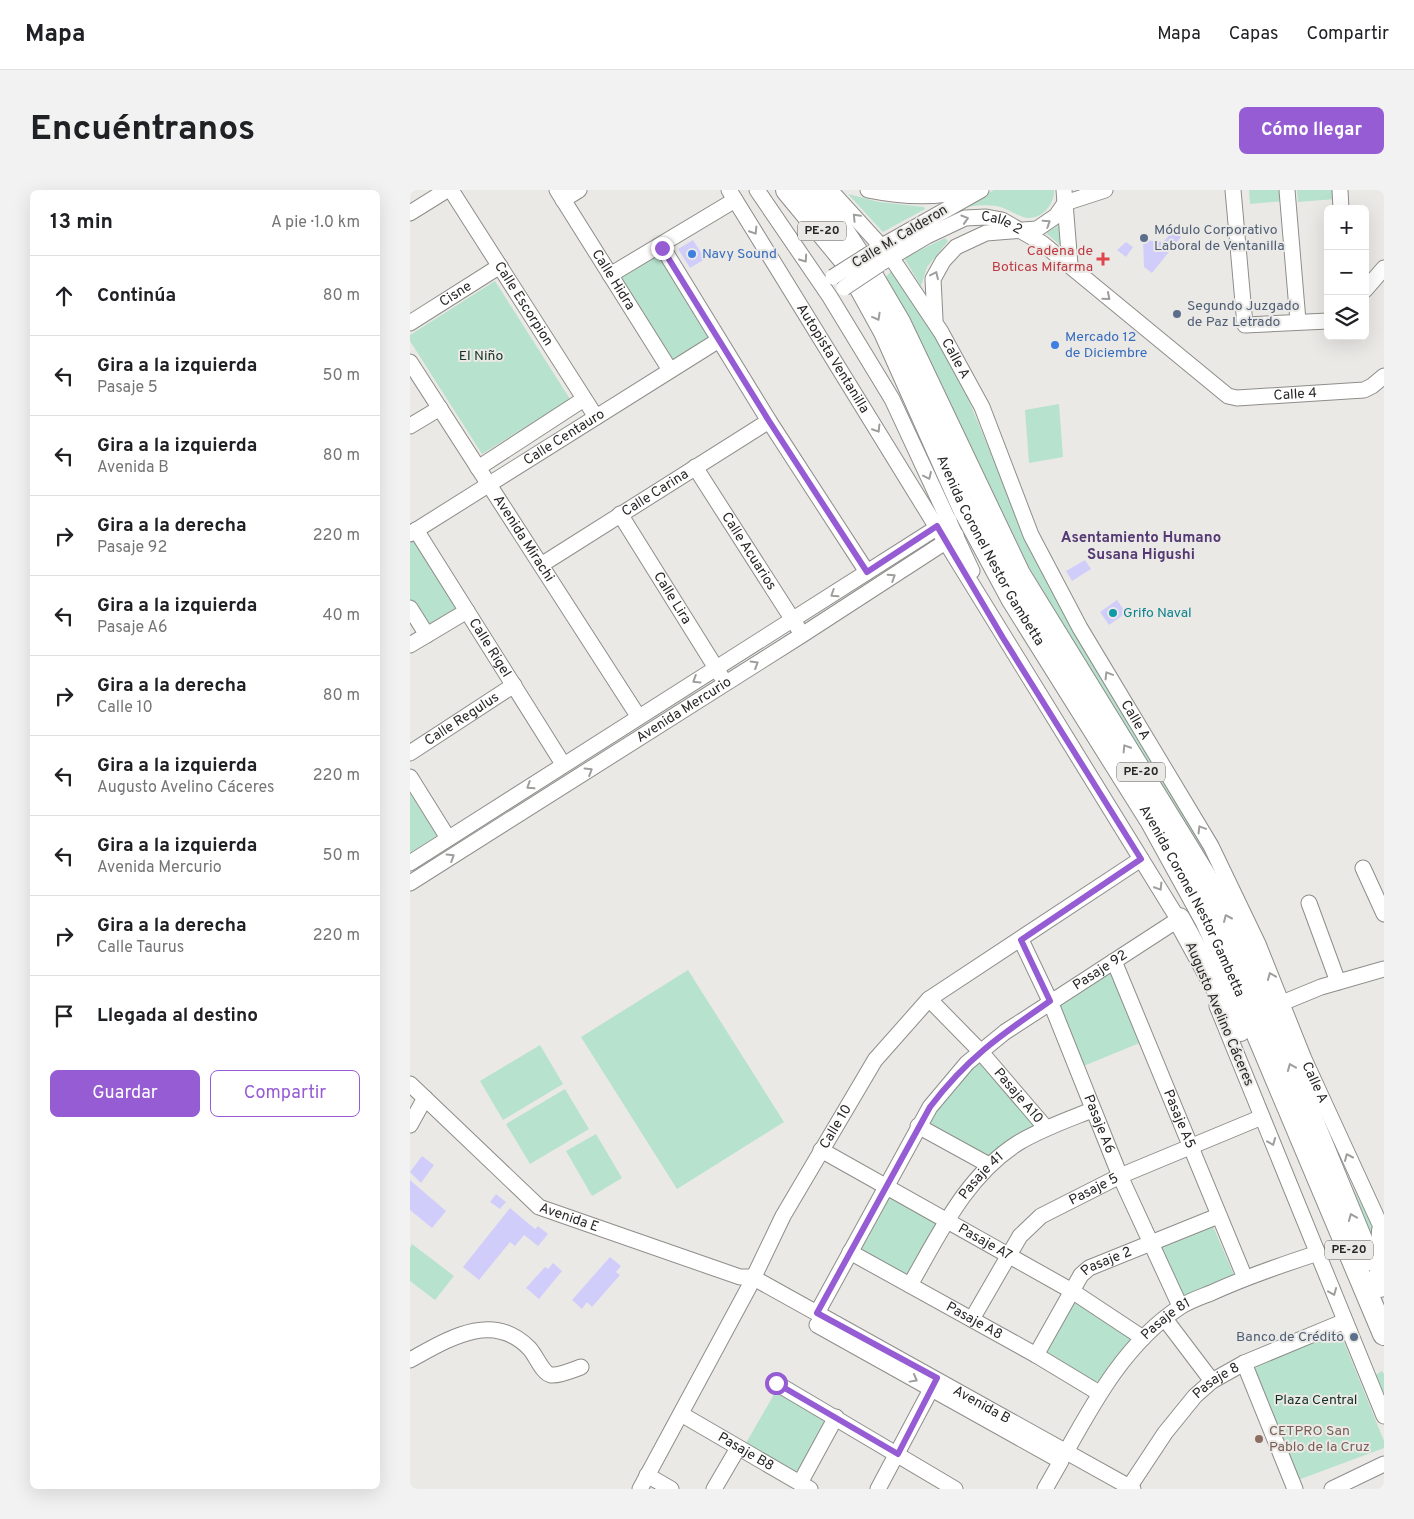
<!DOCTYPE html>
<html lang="es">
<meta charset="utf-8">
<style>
:root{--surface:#fff;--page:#f2f2f2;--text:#202124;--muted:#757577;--line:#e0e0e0;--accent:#965cd3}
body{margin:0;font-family:Overpass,sans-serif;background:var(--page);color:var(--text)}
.controls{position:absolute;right:15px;top:15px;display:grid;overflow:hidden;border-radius:8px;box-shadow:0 5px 20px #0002}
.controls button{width:45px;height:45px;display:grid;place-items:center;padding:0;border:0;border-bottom:1px solid var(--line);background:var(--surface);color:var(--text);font:25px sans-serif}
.stop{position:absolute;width:15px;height:15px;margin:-11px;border:4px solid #965cd3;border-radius:50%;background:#fff}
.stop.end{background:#965cd3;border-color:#fff;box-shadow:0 1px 5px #0008}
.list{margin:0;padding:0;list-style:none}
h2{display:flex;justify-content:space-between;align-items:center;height:65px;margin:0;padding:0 20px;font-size:21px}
h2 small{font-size:16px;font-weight:400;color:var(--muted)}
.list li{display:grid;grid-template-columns:32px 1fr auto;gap:15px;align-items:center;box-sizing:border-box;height:80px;padding:0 20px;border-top:1px solid var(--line)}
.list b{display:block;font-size:19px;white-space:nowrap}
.list p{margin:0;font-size:16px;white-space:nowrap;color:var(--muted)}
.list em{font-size:16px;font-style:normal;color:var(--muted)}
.actions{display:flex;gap:10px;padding:15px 20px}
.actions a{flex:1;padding:11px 0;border:1px solid var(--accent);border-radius:8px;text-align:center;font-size:18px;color:var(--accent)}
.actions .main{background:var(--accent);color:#fff}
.icon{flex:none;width:28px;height:28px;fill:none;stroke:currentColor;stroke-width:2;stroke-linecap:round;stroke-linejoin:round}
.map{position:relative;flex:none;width:974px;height:1299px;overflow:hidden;border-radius:8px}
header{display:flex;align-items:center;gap:30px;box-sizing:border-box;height:70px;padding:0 25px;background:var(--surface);border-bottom:1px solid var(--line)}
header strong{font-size:24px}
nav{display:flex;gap:28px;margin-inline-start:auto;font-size:18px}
.intro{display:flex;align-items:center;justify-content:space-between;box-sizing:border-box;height:120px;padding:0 30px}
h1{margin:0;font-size:35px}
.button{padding:12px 22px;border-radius:8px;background:var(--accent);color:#fff;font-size:18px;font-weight:700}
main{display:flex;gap:30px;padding:0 30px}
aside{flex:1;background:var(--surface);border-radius:8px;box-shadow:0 5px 20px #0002}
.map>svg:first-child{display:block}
.green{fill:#b7e2cd}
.building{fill:#d1cdfb}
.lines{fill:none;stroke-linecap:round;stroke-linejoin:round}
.minor-casing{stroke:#8e8d8a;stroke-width:17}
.highway-casing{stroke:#8e8d8a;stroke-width:24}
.minor{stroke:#fff;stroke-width:15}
.highway{stroke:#fff;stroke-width:22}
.minor-bridge-casing{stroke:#8e8d8a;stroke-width:17;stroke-linecap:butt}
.minor-bridge{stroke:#fff;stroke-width:15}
.oneway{stroke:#9e9e9d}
.route{stroke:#965cd3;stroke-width:6}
.service-dot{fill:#5c6f8a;stroke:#ebe9e6;stroke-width:2}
.shop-dot{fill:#3f7fe0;stroke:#ebe9e6;stroke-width:2}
.health-dot{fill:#e0444e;stroke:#ebe9e6;stroke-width:2}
.culture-dot{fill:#0f9aa8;stroke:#ebe9e6;stroke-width:2}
.education-dot{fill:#8d6e63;stroke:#ebe9e6;stroke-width:2}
.labels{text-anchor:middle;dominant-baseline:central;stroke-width:4;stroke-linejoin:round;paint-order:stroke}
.shield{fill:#ebe9e6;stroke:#626160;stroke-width:1}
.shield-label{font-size:12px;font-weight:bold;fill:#282726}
.street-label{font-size:14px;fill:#282726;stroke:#ebe9e6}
.service-label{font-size:14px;fill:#4e5e75;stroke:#ebe9e6;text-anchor:start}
.health-label{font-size:14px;fill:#be3a42;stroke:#ebe9e6;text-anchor:end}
.shop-label{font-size:14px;fill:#366cbe;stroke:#ebe9e6;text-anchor:start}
.park-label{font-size:14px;fill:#133225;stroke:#ebe9e6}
.culture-label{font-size:14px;fill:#0d838f;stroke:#ebe9e6;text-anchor:start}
.education-label{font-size:14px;fill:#785e54;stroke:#ebe9e6;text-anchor:start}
.neighbourhood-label{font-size:15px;font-weight:bold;fill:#543974;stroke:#ebe9e6}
</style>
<header>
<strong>Mapa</strong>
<nav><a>Mapa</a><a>Capas</a><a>Compartir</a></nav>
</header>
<div class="intro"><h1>Encuéntranos</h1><a class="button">Cómo llegar</a></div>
<main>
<aside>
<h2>13 min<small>A pie · 1.0 km</small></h2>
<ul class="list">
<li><svg class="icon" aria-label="ahead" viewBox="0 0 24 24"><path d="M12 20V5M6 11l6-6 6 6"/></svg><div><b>Continúa</b></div><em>80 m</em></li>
<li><svg class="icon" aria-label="left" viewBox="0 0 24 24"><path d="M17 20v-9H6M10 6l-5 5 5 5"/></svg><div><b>Gira a la izquierda</b><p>Pasaje 5</p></div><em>50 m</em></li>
<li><svg class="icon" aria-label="left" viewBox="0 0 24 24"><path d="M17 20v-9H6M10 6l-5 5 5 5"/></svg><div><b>Gira a la izquierda</b><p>Avenida B</p></div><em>80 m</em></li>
<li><svg class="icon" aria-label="right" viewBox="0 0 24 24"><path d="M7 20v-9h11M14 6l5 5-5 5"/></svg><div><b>Gira a la derecha</b><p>Pasaje 92</p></div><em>220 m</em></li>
<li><svg class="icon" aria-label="left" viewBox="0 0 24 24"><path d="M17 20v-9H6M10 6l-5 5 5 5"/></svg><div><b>Gira a la izquierda</b><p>Pasaje A6</p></div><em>40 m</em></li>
<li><svg class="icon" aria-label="right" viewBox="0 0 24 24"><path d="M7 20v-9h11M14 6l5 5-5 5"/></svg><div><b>Gira a la derecha</b><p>Calle 10</p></div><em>80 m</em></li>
<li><svg class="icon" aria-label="left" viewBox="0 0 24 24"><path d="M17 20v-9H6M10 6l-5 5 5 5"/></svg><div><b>Gira a la izquierda</b><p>Augusto Avelino Cáceres</p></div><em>220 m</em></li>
<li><svg class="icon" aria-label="left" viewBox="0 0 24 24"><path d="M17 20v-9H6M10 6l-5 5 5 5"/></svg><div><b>Gira a la izquierda</b><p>Avenida Mercurio</p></div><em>50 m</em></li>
<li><svg class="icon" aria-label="right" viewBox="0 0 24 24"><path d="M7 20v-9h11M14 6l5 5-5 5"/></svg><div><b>Gira a la derecha</b><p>Calle Taurus</p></div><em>220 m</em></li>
<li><svg class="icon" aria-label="arrive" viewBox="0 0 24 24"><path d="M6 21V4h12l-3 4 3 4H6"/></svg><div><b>Llegada al destino</b></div></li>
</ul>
<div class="actions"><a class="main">Guardar</a><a>Compartir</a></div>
</aside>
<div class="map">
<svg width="974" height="1299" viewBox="0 0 974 1299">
<rect width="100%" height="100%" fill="#ebe9e6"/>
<path class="green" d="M584 0H644C645 13 633 29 618 28 610 28 596 17 586 16 572 14 561 16 548 19Z
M839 0H873L874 11 840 14Z
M887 0H924L925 9 888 12Z
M438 4 469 12 514 17 515 19 473 42Z
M650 34 652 55 651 56 636 43Z
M535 48 538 51 517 77 511 96 494 68Z
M252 58 309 150 258 177 203 89Z
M482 80 516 130 549 187 617 350 807 680 936 985 961 1032 963 1057 634 404 607 356 475 88Z
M85 91 160 209 72 264 0 151V145Z
M649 214 653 267 619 273 615 220Z
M6 344 53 420 17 441 0 413V347Z
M0 602 27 646 0 663Z
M701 776 732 852 671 877 645 811Z
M278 780 374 932 267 999 171 847Z
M130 855 153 894 93 930 70 891Z
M569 866 629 934 577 967 518 934 536 899Z
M155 899 179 939 120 974 96 934Z
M186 944 212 988 182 1006 156 961Z
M477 1002 531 1031 501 1085 495 1086 449 1062Z
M802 1034 824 1085 770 1108 748 1057Z
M2 1054 44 1086 25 1110 0 1091V1058Z
M666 1110 725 1151 690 1191H682L635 1163 661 1113Z
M930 1142 974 1251V1258L888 1290 842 1177Z
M972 1181 974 1184V1207L965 1185Z
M366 1201 419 1226 386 1285 336 1253Z"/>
<path class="building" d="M764 40 771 47 742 83 734 77 733 50 753 52Z
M283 50 295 69 280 78 268 59Z
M716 52 723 57 716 67 707 60Z
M675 370 681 379 662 391 656 381Z
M707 410 716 423 699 435 690 422Z
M12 966 24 975 11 993 0 982Z
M0 990 36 1021 22 1038 0 1020Z
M86 1004 96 1012 90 1019 80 1012Z
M100 1018 125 1039 128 1036 138 1044 128 1056 114 1045 105 1056 100 1052 69 1090 53 1077Z
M200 1067 211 1076 206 1082 210 1085 182 1117 177 1112 172 1119 162 1110Z
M143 1073 152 1081 129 1109 116 1098 135 1077 138 1079Z"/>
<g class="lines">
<defs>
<g id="minor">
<path id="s1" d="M41 0 186 227"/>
<path id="s2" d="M147 0 260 180"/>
<path id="s3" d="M319 0 773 737"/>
<path d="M347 0 420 107 482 209 562 381"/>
<path id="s4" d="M420 0 481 67 531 142 572 217 621 345 670 438 801 656 848 754 894 869 974 1043"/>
<path d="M458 0C492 7 525 9 559 0"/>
<path d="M654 0 660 75"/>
<path d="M823 0 835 135 918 131"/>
<path d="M877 0 888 131"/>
<path d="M930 0 931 19"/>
<path d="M153 10 169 0"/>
<path d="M0 23 37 0"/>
<path d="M251 55 359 231 457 382"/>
<path d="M465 60 571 0"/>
<path id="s5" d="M473 72 517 46 555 28 576 27 592 30 632 53 818 206 827 208 954 200 962 196 974 186"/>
<path d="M200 85 325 10"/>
<path d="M955 100 974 78"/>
<path d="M525 129 523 89 533 71 546 57 576 43 627 39 646 26 655 13 695 0"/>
<path id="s6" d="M0 133 90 76"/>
<path id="s7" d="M0 172 228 526"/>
<path d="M0 236 30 218"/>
<path id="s8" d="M285 277 388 438"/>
<path d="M68 278 174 209"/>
<path id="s9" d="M210 324 311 486"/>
<path id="s10" d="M6 340 153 574"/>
<path id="s11" d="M0 344 309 150"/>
<path id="s12" d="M131 375 359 231"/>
<path d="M0 418 17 445"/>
<path d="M0 455 57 421"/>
<path id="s13" d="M0 563 104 495"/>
<path d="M0 587 38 648"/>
<path d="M0 673 539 330"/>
<path d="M953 678 974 724"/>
<path id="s14" d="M0 693 392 445 546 345"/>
<path d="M899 713 928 792"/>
<path id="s15" d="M611 750 640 811 710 986 770 1116"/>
<path id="s16" d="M704 771 835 1088"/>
<path id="s17" d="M519 809 570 861 636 938"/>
<path d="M872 813 911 797 974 779"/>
<path d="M807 816 974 1226"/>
<path id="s18" d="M0 894 129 1017 330 1087H342L723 1299"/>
<path d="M0 935 15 908"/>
<path d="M508 936 579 975"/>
<path id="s19" d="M411 960 662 1101 733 1148"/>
<path id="s20" d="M440 1062 626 1165 689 1203"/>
<path id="s21" d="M500 1095C530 1043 556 986 608 953 631 939 657 930 682 920"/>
<path id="s22" d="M407 1123 520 917 557 873 595 842 769 729"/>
<path id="s23" d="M562 1129 610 1046 631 1026 710 986 852 927"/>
<path d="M755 1129 802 1191"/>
<path d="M407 1135 647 1269"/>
<path id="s24" d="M626 1165 671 1085 679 1078 808 1026"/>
<path d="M0 1170C37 1150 82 1120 119 1158 126 1165 132 1183 141 1185 149 1186 163 1180 171 1177"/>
<path d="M834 1173 885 1299"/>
<path d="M366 1193 545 1299"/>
<path id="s25" d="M271 1224 400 1299"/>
<path id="s26" d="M656 1262C686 1208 717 1152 770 1117 779 1111 791 1107 801 1103 836 1087 871 1075 908 1063"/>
<path d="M237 1285 261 1299"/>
<path d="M390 1293 426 1227"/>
<path id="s27" d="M230 1299 339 1097 373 1026 465 870 519 809 731 669"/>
<path d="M304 1299 328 1258"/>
<path d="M468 1299 526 1190"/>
<path d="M635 1299 651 1271"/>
<path id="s28" d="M718 1299 755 1243 785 1206 802 1191 834 1173 935 1131"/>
<path d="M922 1299 974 1274"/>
</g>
<g id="highway">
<path id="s29" d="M377 0 434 69 443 84 475 142 554 319 603 410 742 632 796 730 845 838 974 1144"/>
<path d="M402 0 413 11 456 76 489 132 609 384 809 709 854 813 959 1069"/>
<path d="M769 729 830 840"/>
<path d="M970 1096 973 1041"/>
</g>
</defs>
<use href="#minor" class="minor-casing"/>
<use href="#highway" class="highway-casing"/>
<use href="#minor" class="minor"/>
<use href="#highway" class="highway"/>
<defs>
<path id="minor-bridge" d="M423 87 461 63
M434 98 470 74"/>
</defs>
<use href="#minor-bridge" class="minor-bridge-casing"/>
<use href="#minor-bridge" class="minor-bridge"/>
</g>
<defs><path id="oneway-chevron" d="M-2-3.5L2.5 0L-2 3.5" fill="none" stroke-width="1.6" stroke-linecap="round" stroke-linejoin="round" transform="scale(1.25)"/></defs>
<g class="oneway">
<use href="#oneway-chevron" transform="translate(446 27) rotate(-134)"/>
<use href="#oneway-chevron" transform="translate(555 29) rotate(-17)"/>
<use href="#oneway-chevron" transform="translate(637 33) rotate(-33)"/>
<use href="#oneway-chevron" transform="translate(344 41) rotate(58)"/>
<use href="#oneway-chevron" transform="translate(394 69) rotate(55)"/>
<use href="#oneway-chevron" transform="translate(525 85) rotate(-65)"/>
<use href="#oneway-chevron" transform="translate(697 107) rotate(40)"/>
<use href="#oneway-chevron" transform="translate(467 127) rotate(61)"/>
<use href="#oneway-chevron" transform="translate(467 239) rotate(58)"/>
<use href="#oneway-chevron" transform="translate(518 286) rotate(65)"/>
<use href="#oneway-chevron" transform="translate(482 387) rotate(-33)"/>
<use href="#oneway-chevron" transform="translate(424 404) rotate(147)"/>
<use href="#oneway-chevron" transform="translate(345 474) rotate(-31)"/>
<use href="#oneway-chevron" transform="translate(698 485) rotate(-121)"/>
<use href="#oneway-chevron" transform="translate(286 490) rotate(148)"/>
<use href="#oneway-chevron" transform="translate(716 558) rotate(-122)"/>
<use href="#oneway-chevron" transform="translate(179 581) rotate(-32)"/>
<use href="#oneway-chevron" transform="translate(120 596) rotate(147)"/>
<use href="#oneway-chevron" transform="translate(791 639) rotate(-121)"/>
<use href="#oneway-chevron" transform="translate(41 667) rotate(-32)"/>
<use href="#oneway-chevron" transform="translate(749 697) rotate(58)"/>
<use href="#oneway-chevron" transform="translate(817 728) rotate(-114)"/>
<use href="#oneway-chevron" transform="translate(861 786) rotate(-112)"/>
<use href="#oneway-chevron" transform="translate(881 877) rotate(-112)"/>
<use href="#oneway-chevron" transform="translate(862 952) rotate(68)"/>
<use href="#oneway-chevron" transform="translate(938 967) rotate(-114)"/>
<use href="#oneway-chevron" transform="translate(942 1027) rotate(-112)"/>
<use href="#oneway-chevron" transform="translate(923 1102) rotate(68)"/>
<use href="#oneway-chevron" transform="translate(504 1189) rotate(29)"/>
</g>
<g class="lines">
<path class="route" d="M252 58 359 231 457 382 527 336 593 448 731 669 611 750 640 811C591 845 557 868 520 917L407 1123 527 1188 488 1264 366 1193"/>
</g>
<g class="service-dot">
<circle cx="734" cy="48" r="5"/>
<circle cx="767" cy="124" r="5"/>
<circle cx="944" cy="1147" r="5"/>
</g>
<g class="shop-dot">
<circle cx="282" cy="64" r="5"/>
<circle cx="645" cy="155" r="5"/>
</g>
<path class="health-dot" d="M690.5 61.5h5v5h5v5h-5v5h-5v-5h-5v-5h5z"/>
<circle class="culture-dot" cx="703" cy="423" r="5"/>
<circle class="education-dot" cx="849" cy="1249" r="5"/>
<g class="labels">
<g class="shield">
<rect x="388" y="31.5" width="48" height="19" rx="4"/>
<rect x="707" y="572.5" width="48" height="19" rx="4"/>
<rect x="915" y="1050.5" width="48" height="19" rx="4"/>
</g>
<g class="shield-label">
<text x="412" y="41">PE-20</text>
<text x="731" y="582">PE-20</text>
<text x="939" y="1060">PE-20</text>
</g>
<g class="street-label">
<text stroke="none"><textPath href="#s5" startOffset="131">Calle 2</textPath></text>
<text transform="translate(490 47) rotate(-31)">Calle M. Calderon</text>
<text stroke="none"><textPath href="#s2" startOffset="106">Calle Hidra</textPath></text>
<text stroke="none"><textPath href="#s6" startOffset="54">Cisne</textPath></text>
<text stroke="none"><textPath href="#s1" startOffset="135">Calle Escorpion</textPath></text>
<text stroke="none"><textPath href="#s3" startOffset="198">Autopista Ventanilla</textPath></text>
<text stroke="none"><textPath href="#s4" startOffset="211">Calle A</textPath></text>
<text stroke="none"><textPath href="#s5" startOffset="485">Calle 4</textPath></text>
<text stroke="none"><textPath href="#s11" startOffset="182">Calle Centauro</textPath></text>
<text stroke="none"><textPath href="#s12" startOffset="135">Calle Carina</textPath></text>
<text stroke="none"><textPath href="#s7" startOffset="210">Avenida Mirachi</textPath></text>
<text stroke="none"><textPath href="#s29" startOffset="416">Avenida Coronel Nestor Gambetta</textPath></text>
<text stroke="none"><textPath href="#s8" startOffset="100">Calle Acuarios</textPath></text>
<text stroke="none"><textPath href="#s9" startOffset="99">Calle Lira</textPath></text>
<text stroke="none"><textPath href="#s10" startOffset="139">Calle Rigel</textPath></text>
<text stroke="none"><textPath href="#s14" startOffset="324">Avenida Mercurio</textPath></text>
<text stroke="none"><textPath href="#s13" startOffset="62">Calle Regulus</textPath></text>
<text stroke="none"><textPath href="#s4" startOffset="616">Calle A</textPath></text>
<text stroke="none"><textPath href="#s29" startOffset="821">Avenida Coronel Nestor Gambetta</textPath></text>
<text stroke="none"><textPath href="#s22" startOffset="455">Pasaje 92</textPath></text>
<text transform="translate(809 824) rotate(67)">Augusto Avelino Cáceres</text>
<text stroke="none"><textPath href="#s4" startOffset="1021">Calle A</textPath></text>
<text stroke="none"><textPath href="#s17" startOffset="132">Pasaje A10</textPath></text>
<text stroke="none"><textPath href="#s16" startOffset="171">Pasaje A5</textPath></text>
<text stroke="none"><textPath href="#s15" startOffset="200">Pasaje A6</textPath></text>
<text stroke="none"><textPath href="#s27" startOffset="412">Calle 10</textPath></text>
<text stroke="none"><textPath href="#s21" startOffset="131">Pasaje 41</textPath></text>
<text stroke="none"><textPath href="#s23" startOffset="184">Pasaje 5</textPath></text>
<text stroke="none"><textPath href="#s18" startOffset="210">Avenida E</textPath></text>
<text stroke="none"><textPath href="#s19" startOffset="188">Pasaje A7</textPath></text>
<text stroke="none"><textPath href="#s24" startOffset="121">Pasaje 2</textPath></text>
<text stroke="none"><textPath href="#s20" startOffset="142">Pasaje A8</textPath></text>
<text stroke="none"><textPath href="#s26" startOffset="168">Pasaje 81</textPath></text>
<text stroke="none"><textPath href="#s28" startOffset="141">Pasaje 8</textPath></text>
<text stroke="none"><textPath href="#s18" startOffset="666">Avenida B</textPath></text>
<text stroke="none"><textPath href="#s25" startOffset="75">Pasaje B8</textPath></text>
</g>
<g class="service-label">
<text x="744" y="40">Módulo Corporativo<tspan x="744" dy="16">Laboral de Ventanilla</tspan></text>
<text x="777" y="116">Segundo Juzgado<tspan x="777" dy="16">de Paz Letrado</tspan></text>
<text x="934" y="1147" text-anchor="end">Banco de Crédito</text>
</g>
<g class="health-label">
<text x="683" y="61">Cadena de<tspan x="683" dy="16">Boticas Mifarma</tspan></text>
</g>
<g class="shop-label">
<text x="292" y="64">Navy Sound</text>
<text x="655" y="147">Mercado 12<tspan x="655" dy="16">de Diciembre</tspan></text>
</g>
<g class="park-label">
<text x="71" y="166">El Niño</text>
<text x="906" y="1210">Plaza Central</text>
</g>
<g class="culture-label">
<text x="713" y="423">Grifo Naval</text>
</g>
<g class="education-label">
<text x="859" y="1241">CETPRO San<tspan x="859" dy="16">Pablo de la Cruz</tspan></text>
</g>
<g class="neighbourhood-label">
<text x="731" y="348">Asentamiento Humano<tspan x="731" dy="17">Susana Higushi</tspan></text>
</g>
</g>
</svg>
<div class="controls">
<button>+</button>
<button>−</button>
<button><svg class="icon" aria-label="layers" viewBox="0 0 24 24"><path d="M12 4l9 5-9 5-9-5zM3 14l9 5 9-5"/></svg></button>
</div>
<div class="stop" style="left:366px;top:1193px"></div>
<div class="stop end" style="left:252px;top:58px"></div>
</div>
</main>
